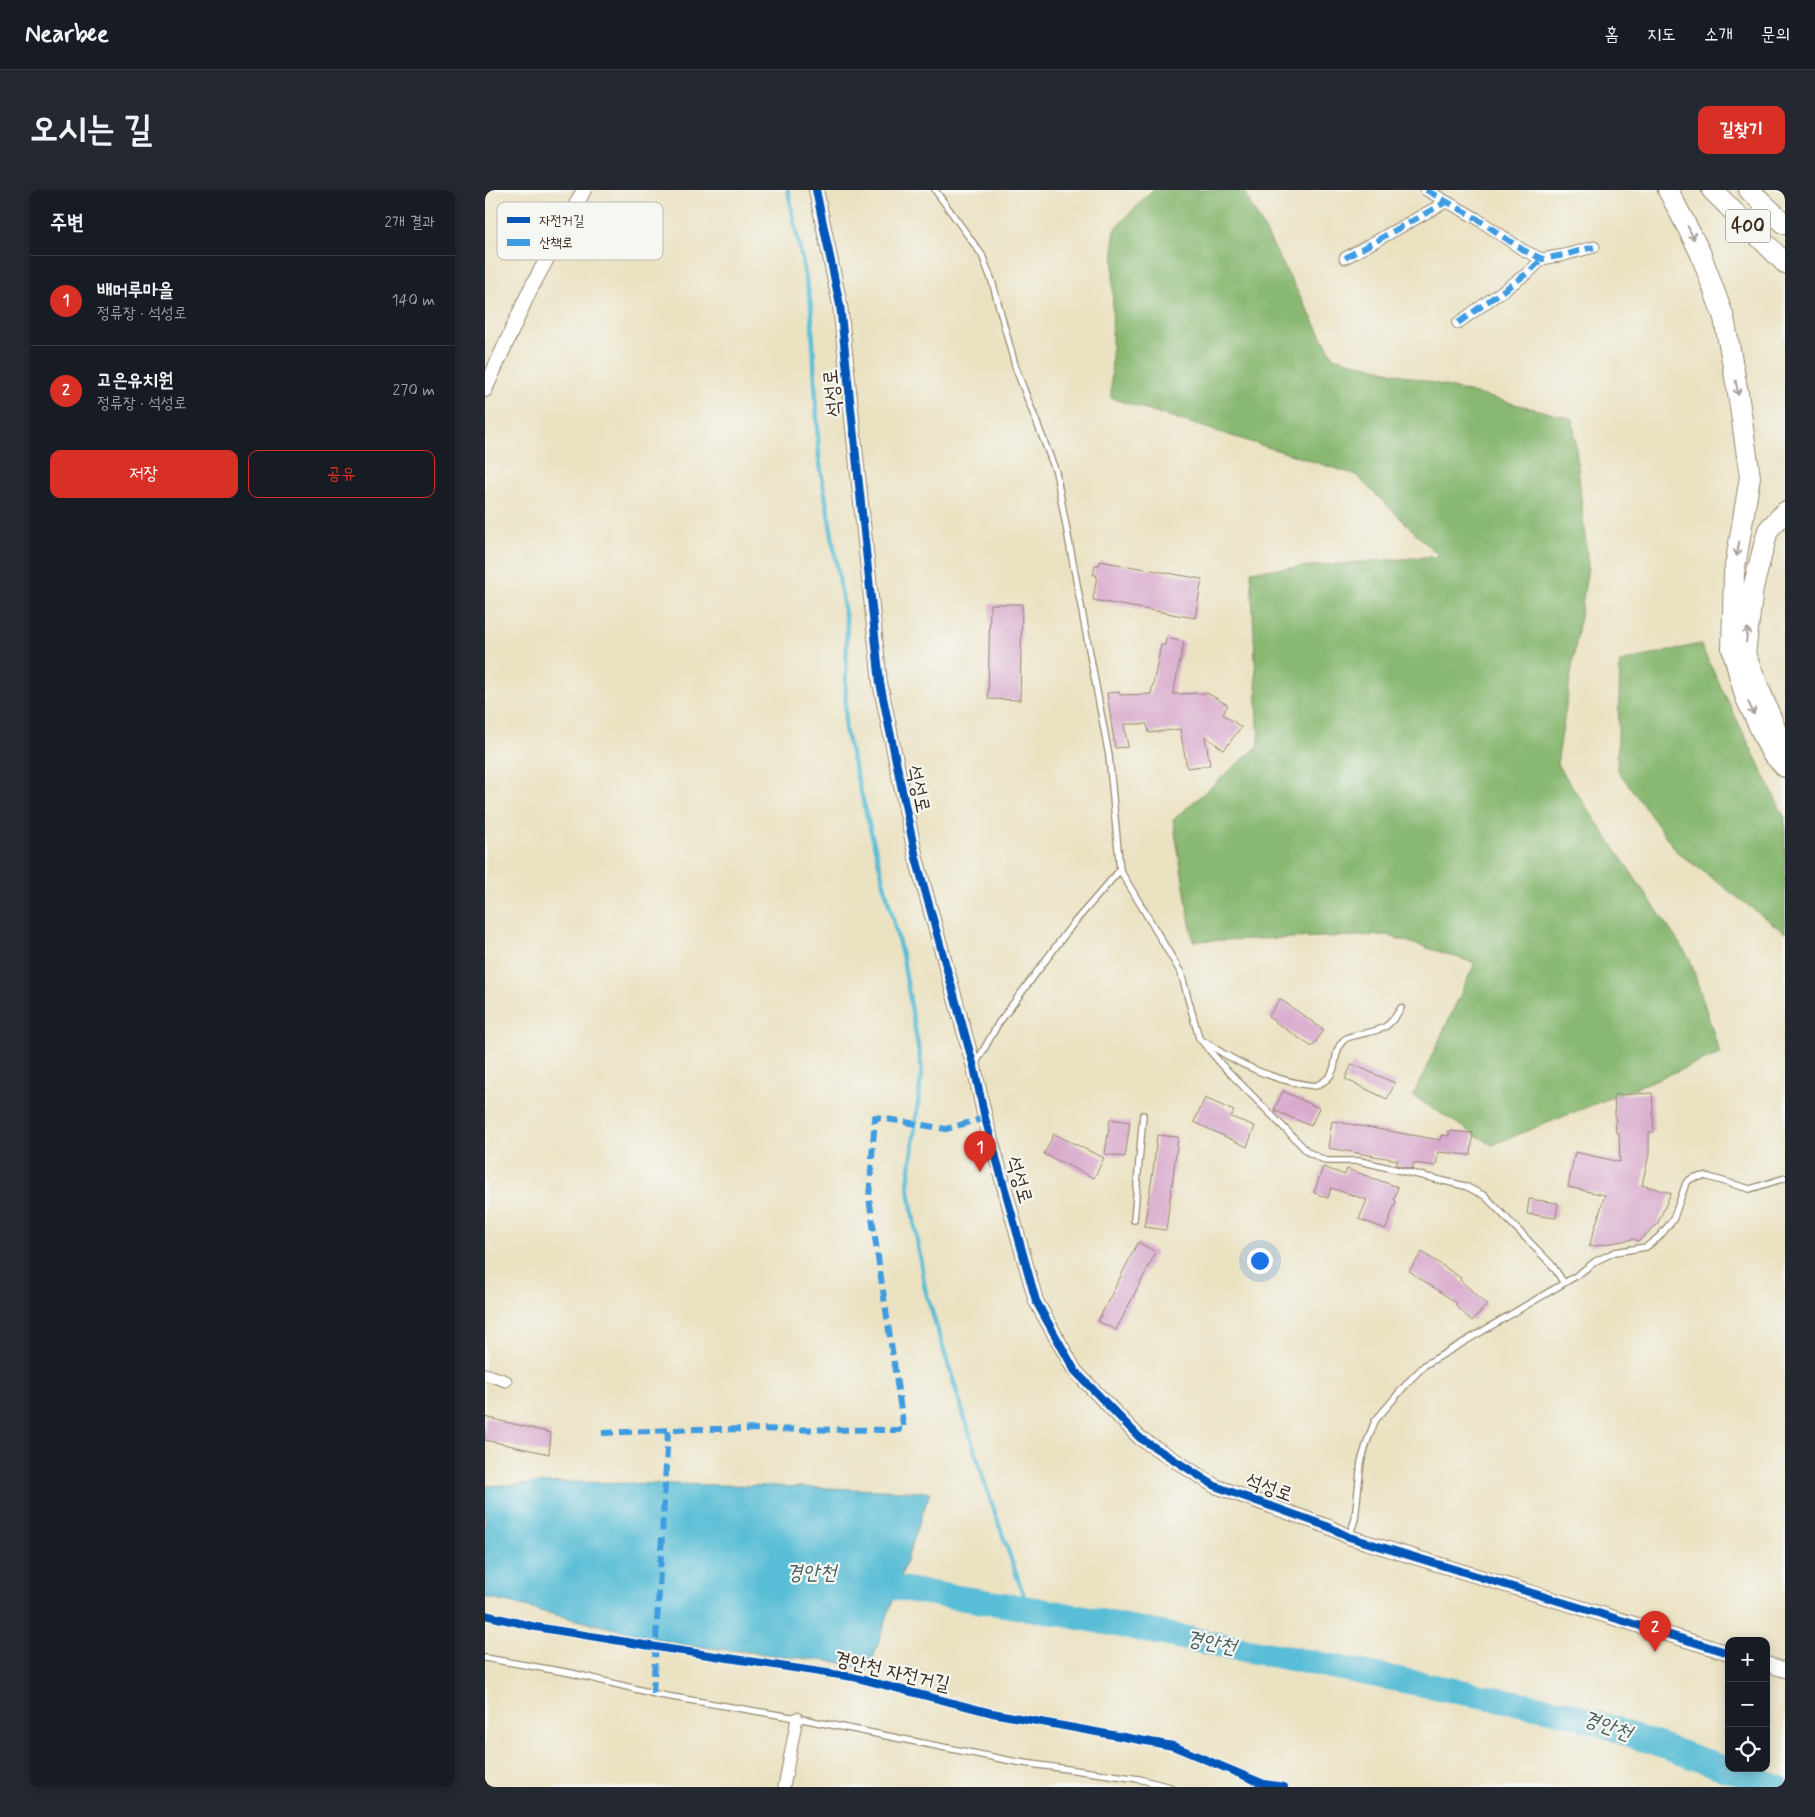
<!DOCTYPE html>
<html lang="ko">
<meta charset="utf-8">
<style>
:root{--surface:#171b24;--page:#242831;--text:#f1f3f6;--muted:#9ea1a6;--line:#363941;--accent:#d93025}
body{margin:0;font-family:Mynerve,"Poor Story",sans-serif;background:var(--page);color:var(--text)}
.controls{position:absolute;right:15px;bottom:15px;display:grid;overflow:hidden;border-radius:10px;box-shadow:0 2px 12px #0003}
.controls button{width:45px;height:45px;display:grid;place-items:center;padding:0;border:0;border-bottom:1px solid var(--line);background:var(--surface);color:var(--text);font:25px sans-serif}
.you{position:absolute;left:774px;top:1070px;width:18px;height:18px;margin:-12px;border:4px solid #fff;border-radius:50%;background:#1a73e8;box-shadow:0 0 0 8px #1a73e833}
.badge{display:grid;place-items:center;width:32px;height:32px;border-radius:50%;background:var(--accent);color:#fff;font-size:16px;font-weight:700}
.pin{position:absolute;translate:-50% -41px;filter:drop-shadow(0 1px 2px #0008)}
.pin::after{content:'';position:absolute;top:26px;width:18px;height:15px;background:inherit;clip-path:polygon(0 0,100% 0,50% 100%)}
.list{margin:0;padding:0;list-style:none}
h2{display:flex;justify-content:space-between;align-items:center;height:65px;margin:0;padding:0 20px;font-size:21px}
h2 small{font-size:16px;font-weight:400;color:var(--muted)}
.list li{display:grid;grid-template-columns:32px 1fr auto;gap:15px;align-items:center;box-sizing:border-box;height:90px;padding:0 20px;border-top:1px solid var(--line)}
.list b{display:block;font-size:19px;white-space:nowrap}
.list p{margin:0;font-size:16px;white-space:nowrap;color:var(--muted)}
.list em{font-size:16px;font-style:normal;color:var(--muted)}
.actions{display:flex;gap:10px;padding:15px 20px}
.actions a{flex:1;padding:11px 0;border:1px solid var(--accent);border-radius:10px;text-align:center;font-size:18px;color:var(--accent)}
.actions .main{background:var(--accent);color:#fff}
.icon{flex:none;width:28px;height:28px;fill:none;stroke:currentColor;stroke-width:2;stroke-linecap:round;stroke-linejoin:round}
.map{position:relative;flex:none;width:1300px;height:1597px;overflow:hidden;border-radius:10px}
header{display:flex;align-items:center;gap:30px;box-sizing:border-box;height:70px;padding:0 25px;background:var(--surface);border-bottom:1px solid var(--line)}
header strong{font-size:24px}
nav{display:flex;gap:28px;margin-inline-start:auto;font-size:18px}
.intro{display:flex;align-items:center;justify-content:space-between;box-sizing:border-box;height:120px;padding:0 30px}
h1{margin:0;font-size:35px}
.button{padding:12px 22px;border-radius:10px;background:var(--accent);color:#fff;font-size:18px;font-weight:700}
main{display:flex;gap:30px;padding:0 30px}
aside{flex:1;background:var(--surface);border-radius:10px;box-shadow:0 2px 12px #0003}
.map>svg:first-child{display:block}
.forest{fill:#88b871;stroke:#627148}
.water{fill:#58bdd6;stroke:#4a747a}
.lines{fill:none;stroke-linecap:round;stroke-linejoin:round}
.stream{stroke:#58bdd6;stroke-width:4.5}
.river{stroke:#58bdd6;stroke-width:25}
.building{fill:#d8a9cc}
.service-casing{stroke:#938670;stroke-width:8}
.minor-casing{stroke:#938670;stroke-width:13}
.tertiary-casing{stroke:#938670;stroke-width:16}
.motorway-casing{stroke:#938670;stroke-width:22}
.service{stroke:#fff;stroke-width:5.5}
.minor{stroke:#fff;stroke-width:11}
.tertiary{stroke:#fff;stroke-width:14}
.motorway{stroke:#fff;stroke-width:20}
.quiet{stroke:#3f9ce0;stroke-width:6;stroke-dasharray:12 6;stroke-linecap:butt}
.cycleway-casing{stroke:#f6f6f2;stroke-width:11}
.cycleway{stroke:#0057b8;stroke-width:8}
.oneway{stroke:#a79f9a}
.labels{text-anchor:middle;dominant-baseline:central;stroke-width:4.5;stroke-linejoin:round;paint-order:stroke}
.shield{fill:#f6f6f2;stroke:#73675e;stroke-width:1}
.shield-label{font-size:19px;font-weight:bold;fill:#3b2a1e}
.street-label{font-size:20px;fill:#3b2a1e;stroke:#f6f6f2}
.water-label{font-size:21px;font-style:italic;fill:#455d5e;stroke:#f6f6f2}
.key{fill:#f6f6f2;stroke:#beb9b2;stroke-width:1}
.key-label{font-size:14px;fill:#3b2a1e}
</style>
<header>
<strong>Nearbee</strong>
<nav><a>홈</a><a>지도</a><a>소개</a><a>문의</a></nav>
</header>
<div class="intro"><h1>오시는 길</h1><a class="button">길찾기</a></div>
<main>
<aside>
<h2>주변<small>2개 결과</small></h2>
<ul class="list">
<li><span class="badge">1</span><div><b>배머루마을</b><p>정류장 · 석성로</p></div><em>140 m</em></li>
<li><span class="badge">2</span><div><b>고은유치원</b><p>정류장 · 석성로</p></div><em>270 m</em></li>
</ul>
<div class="actions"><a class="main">저장</a><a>공유</a></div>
</aside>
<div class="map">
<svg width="1300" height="1597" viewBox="0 0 1300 1597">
<rect width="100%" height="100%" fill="#f6f6f2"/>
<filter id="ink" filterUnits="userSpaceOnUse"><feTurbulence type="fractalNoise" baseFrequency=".02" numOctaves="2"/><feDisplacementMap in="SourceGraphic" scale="10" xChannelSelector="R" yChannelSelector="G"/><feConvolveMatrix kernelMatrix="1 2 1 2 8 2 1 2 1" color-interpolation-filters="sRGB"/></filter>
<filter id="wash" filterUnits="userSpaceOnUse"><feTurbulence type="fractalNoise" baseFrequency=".0096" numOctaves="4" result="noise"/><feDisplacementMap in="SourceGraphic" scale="20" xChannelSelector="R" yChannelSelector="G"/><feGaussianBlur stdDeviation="1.12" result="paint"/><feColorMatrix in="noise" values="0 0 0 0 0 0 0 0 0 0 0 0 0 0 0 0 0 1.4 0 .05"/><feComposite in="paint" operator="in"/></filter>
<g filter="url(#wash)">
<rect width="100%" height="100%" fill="#ebe2c2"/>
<path class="forest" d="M667 0H758L848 167 1088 229 1103 377 1072 574 1205 769 1235 864 1007 955 928 906 990 773 901 745 708 751 688 630 774 555 766 381 954 366 871 285 626 208 629 40Z
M1215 454 1300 628V743L1192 662 1132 579 1135 472Z"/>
<path class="water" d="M81 1292 291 1296 445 1302 384 1480 352 1472 199 1455 87 1429 0 1407V1296Z"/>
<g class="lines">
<path class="stream" d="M303 0 326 115 334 268 362 436 360 539 418 769 437 880 423 994 440 1099 501 1297 543 1418"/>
<path class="river" d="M379 1393 567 1422 1084 1523 1292 1597"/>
</g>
<g id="blocks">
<path class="building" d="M615 371 717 389 710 428 608 410 612 385H608L610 375H614Z
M505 414H537L535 510 503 509Z
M681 448 699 452 688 504 722 503 743 515 738 524 756 537 739 560 720 546 725 575 702 578 695 539 664 543 662 534H639L643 557 630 558 622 503 634 502 635 505 666 504 676 455H680Z
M795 809 839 840 827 857 783 827Z
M867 874 910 893 902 909 860 889Z
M798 901 834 918 826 936 789 920Z
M1167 903 1169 942H1164V964L1157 995 1186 1003 1172 1035 1153 1051 1149 1049 1104 1057 1120 1005 1083 997 1090 962 1135 972 1134 943H1131L1129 905Z
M720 908 749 921 746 927 770 936 762 957 709 932Z
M625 929 645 932 640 967 620 964Z
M847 931 955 950 956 945 964 946V941L988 943 986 965 953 962 951 976 928 973V979L911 975 913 970 843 958Z
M569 944 619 968 609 988 559 964Z
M672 945 693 947 681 1040 659 1037 668 981Z
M838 977 860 985 862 979 913 997 909 1009 911 1011 901 1039 874 1029 882 1010 846 998 843 1008 829 1003Z
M1044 1009 1073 1013 1071 1028 1042 1024Z
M653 1052 671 1062 631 1140 613 1131Z
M937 1062 976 1088 975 1090 1002 1115 987 1131 970 1115 972 1113 924 1081Z
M0 1227 66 1243 64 1264 0 1250Z"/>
</g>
</g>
<g filter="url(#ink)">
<use href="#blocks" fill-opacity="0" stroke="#938670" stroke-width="1"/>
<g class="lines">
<defs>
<path id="service" d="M450 0 497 65 507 91 531 179 571 282 624 566 635 680 696 783 714 848 737 875 823 962 841 971H875L980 996 1000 1006 1067 1075 1079 1093
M720 852C754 875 790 892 831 896 835 893 841 891 844 887 853 878 848 860 858 851 861 847 868 846 872 845 897 839 902 841 916 818
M490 875 513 834 587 735 635 680
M649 1030 658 925
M864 1347 870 1329 876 1272 883 1249 890 1231 924 1191 940 1175 1091 1086 1111 1071 1130 1062 1161 1057 1174 1047 1188 1030 1201 993 1207 988 1220 986 1265 999 1300 988
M0 1468 86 1483 175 1505 312 1528 532 1572 654 1589 685 1597"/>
<path id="minor" d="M941 0 991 28 1038 60 1057 69 1079 65 1109 57
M860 68 961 12
M973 133 1044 82 1057 69
M0 1184 21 1191
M299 1597 312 1528"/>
<path id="tertiary" d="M331 0 355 115 395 493 431 668 489 877 500 928 551 1111 590 1181 655 1248 730 1296 844 1337 864 1347 1244 1463
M0 200 44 102 99 0
M1281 1474 1300 1480"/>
<path id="motorway" d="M1183 0 1215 62 1239 128 1253 203 1265 287 1249 383 1247 458 1260 506 1286 562 1300 577
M1227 0 1300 73
M1264 0 1300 34
M1300 322 1283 340 1268 398 1260 464 1295 550 1300 555"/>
</defs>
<use href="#service" class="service-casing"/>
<use href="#minor" class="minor-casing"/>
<use href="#tertiary" class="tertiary-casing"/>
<use href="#motorway" class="motorway-casing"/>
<use href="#service" class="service"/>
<use href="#minor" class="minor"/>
<use href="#tertiary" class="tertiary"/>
<use href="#motorway" class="motorway"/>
<path class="quiet" d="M941 0 991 28 1038 60 1057 69 1079 65 1109 57
M860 68 961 12
M973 133 1044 82 1057 69
M117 1243 213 1239 419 1240 384 1008 390 927 461 939 500 928
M168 1503 183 1241"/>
<defs>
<path id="cycleway" d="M331 0 355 115 395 493 431 668 489 877 500 928 551 1111 590 1181 655 1248 730 1296 844 1337 864 1347 1244 1463
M0 1425 51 1437 184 1459 368 1487 507 1523 688 1556 779 1594 799 1597"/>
</defs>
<use href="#cycleway" class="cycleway-casing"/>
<use href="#cycleway" class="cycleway"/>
</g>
<defs><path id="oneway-shaft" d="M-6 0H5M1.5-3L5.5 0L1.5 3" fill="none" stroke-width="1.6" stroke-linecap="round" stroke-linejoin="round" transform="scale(1.25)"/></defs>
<g class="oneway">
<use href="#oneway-shaft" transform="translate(1206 43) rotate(64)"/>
<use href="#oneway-shaft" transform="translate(1252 198) rotate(80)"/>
<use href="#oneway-shaft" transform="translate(1253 359) rotate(100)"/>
<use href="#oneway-shaft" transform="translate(1262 445) rotate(-83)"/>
<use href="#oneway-shaft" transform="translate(1266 518) rotate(65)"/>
</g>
</g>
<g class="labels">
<rect class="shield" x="1240.5" y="19.5" width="45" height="33" rx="4"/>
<g class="shield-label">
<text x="1263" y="36">400</text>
</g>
<g class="street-label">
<text transform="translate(348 203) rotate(-96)">석성로</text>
<text transform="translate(433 599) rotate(78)">석성로</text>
<text transform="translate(534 990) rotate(74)">석성로</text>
<text transform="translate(784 1298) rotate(20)">석성로</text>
<text transform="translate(407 1482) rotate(13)">경안천 자전거길</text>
</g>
<g class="water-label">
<text x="326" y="1383">경안천</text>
<text transform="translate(726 1453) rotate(11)">경안천</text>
<text transform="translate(1122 1536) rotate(20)">경안천</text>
</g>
</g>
<rect x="12" y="12" width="166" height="58" rx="8" class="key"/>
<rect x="22" y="27" width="23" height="6" fill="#0057b8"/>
<rect x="22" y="49" width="23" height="7" fill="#3f9ce0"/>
<g class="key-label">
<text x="54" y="35">자전거길</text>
<text x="54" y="57">산책로</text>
</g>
</svg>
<div class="controls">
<button>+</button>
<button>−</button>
<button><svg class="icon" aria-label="locate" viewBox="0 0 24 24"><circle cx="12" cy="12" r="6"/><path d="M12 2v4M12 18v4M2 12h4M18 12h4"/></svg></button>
</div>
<div class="you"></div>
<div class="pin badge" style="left:495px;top:982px">1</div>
<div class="pin badge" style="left:1170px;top:1462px">2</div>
</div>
</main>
